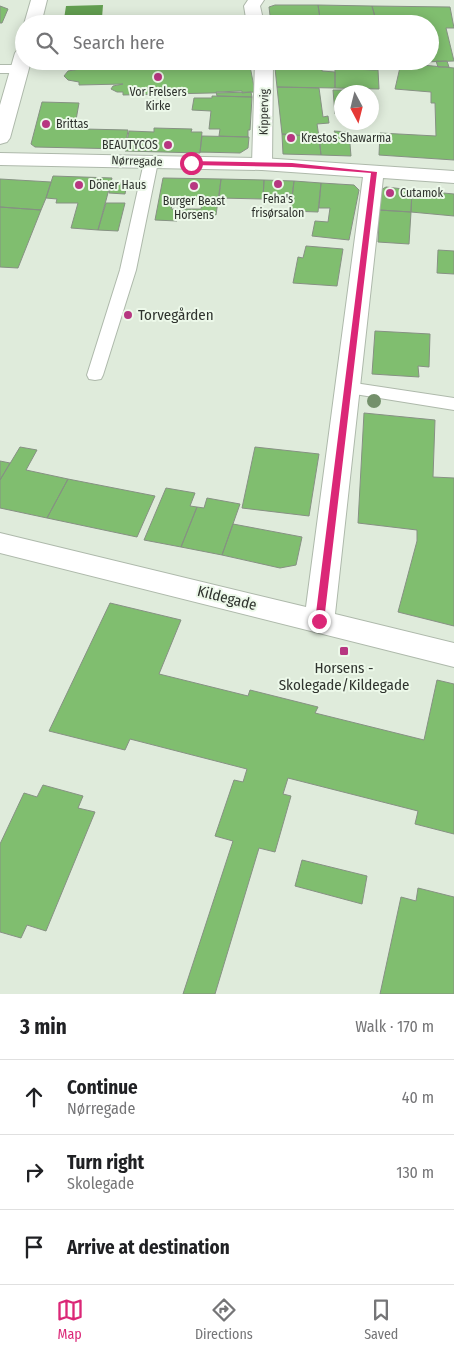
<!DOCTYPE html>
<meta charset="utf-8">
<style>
:root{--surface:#fff;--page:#f2f2f2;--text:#202124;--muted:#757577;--line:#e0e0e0;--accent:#db2777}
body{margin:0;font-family:"Fira Sans Condensed",sans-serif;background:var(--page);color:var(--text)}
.compass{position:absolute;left:334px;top:85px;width:45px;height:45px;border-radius:50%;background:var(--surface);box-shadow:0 2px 12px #0003;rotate:173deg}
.stop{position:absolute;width:15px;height:15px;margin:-11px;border:4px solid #db2777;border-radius:50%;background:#fff}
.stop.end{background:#db2777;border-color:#fff;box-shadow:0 1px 5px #0008}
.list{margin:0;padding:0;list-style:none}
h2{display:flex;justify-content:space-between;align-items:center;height:65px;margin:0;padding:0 20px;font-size:21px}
h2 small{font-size:16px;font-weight:400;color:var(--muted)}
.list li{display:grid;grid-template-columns:32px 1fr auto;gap:15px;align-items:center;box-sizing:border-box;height:75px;padding:0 20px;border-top:1px solid var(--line)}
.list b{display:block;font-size:19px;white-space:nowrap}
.list p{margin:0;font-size:16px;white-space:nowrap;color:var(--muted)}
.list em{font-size:16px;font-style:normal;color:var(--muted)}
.icon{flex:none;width:28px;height:28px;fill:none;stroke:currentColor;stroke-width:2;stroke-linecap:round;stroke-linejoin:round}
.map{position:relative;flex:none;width:454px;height:994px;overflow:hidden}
.search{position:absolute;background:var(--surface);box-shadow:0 2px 12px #0003;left:15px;right:15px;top:15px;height:55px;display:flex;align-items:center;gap:12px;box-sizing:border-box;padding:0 18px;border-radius:28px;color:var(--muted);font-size:19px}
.sheet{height:290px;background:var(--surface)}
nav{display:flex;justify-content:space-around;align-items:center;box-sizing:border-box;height:70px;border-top:1px solid var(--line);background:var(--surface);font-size:14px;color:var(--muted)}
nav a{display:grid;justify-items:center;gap:2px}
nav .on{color:var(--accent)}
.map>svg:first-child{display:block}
.water{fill:#629e50}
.building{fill:#80be6f;stroke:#869183;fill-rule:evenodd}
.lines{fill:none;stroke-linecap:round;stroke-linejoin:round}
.service-casing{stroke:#aeb9ab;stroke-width:2}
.pedestrian-casing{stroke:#aeb9ab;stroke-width:2}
.minor-casing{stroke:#aeb9ab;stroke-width:2}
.service{fill:#fff;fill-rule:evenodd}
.pedestrian{fill:#fff;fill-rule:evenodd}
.minor{fill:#fff;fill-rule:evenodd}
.tree{fill:#74906b}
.route{fill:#db2777}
.poi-dot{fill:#b73781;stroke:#ecf8e9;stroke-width:2}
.labels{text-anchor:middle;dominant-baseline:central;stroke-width:4;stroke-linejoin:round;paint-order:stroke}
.far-poi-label{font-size:12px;fill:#2f332e;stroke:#ecf8e9;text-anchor:start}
.far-street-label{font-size:12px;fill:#2f332e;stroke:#ecf8e9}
.poi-label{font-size:15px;fill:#2f332e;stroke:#ecf8e9;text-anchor:start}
.street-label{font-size:15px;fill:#2f332e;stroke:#ecf8e9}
</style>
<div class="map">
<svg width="454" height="994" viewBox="0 0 454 994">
<rect width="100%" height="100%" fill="#dfebdb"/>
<path class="water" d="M103 5 102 18 64 19 66 6Z"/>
<path class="building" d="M275 5H318L320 18H299L300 24H271L269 7Z
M318 5 372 6 377 24H336L334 18H320Z
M0 6 8 9 2 23H0Z
M372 6 450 7 454 28H446L454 61 423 62 430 61V24H377Z
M121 61H249L255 92 123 95V92H117L111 89 113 86 123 84 79 85V82L68 80 64 76 68 71 80 69V67L121 66Z
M349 61H376V70L349 69Z
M436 61H447L449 67H438Z
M401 63 454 68V160L379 155 380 133 436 136 435 103H431V92L395 89Z
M275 68 322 69V71L335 72V88L277 87Z
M335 68 378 70 379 89 335 88Z
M277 87 319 88 323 117 328 116 329 123 317 124 319 137 282 134Z
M333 90H350V92H342V114H335Z
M242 91V93L251 92 252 97 217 96 216 92Z
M212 96 252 97 250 130H248V137L219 136 220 129H209L211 111 192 110 194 98H212Z
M42 102 79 103 76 120 85 122 84 129 128 130 125 149 35 147 31 144Z
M154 128 192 129 191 132H202L200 153 125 151 129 131 154 132Z
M334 131 349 132 351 156 321 155 319 137 336 134Z
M282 134 319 137 321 155 283 154Z
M202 136 249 137 248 148 240 153 200 152Z
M53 176 112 178 98 230 71 228 78 203H56L57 199 46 198Z
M163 178 221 179 216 215 179 214 177 221 155 220ZM174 198 203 199 201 209H171Z
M0 179 51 182 46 198 41 210 0 207Z
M221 179 264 180 263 199 219 198Z
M264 180 294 181 292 200 263 199Z
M294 181 321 183 318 212 290 211Z
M112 182 127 183 125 194 109 193Z
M321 183 354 185 359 190 349 240 312 236 315 221 328 222 330 208H319Z
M386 187 412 190 411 212 379 210V191Z
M412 190 454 194V216L411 212Z
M106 203H125L118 231 98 230Z
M0 207 41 210 18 268 0 267Z
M379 210 411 212 409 244 378 242Z
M306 246 343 249 337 286 293 283 298 257 303 258Z
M438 250 454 251V274L437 273Z
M375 331 430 334 429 367 418 366 419 377 372 374Z
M364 413 435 420 433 477 454 478V626L398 612 417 541V530L358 523Z
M20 447 37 450 26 470 68 479 47 518 0 508V480Z
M255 447 319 454 309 516 242 508Z
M0 461 10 463 0 480Z
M68 479 155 496 137 537 47 518Z
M166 488 195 493 190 506 197 507 181 547 144 540Z
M207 498 240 504 222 555 181 547 197 507 204 508Z
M233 524 302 537 296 565 280 568 222 555Z
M110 603 181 620 159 674 248 696 250 690 318 707 315 713 424 740 437 680 454 684V834L415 824 418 811 288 778 283 794 291 796 275 852 259 848 215 994H183L233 841 215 836 234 780 243 782 247 769 130 739 125 750 49 731Z
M43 785 83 796 78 808 95 812 46 931 27 925 21 938 0 932V844L24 793 37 797Z
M302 860 367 876 362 904 295 886Z
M418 888 454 897V994H380L401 897 416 901Z"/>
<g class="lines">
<defs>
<path id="service" d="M0 65H19L25 69 19 73H0Z
M151 158 158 162 136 270 103 375 101 379 95 380 89 379 87 375 120 270 144 162Z
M348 382 454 398V410L342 392 339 388 342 384Z"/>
<path id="pedestrian" d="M31 0H47L41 24H24Z
M248 0H264L260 6 264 24H247L244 6Z
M24 48V61H31L10 138 7 142 0 144V105L15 53 18 49Z
M255 61H273L272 164 269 168 262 170 255 168 252 164Z"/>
<path id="minor" d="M0 153 262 158 454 171V183L383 178 335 614 454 643V667L0 553V533L306 607 363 177 262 170 0 165Z"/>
</defs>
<use href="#service" class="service-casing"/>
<use href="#pedestrian" class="pedestrian-casing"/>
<use href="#minor" class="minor-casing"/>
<use href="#service" class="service"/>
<use href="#pedestrian" class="pedestrian"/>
<use href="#minor" class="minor"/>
</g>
<circle class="tree" cx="374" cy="401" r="7"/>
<path class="route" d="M189 161 292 163 377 172 324 621 319 625 315 621 371 173 292 167 191 165Z"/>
<g class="poi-dot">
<circle cx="158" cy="77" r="5"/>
<circle cx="46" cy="124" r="5"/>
<circle cx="291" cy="138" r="5"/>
<circle cx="168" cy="145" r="5"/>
<circle cx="278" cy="184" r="5"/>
<circle cx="79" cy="185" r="5"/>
<circle cx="194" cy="186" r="5"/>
<circle cx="390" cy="193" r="5"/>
<circle cx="128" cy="315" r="5"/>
<rect x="339" y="646" width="10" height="10" rx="2.5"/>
</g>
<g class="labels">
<g class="far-poi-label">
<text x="158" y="92" text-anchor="middle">Vor Frelsers<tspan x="158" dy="14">Kirke</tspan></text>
<text x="56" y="124">Brittas</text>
<text x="301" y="138">Krestos Shawarma</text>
<text x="158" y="145" text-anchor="end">BEAUTYCOS</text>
<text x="89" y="185">Döner Haus</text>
<text x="400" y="193">Cutamok</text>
<text x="278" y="199" text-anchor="middle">Feha's<tspan x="278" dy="14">frisørsalon</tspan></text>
<text x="194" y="201" text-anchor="middle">Burger Beast<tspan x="194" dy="14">Horsens</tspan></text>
</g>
<g class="far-street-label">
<text transform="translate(264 112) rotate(-89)">Kippervig</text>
<text transform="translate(137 161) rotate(2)">Nørregade</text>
</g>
<g class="poi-label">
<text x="138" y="315">Torvegården</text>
<text x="344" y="668" text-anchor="middle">Horsens -<tspan x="344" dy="17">Skolegade/Kildegade</tspan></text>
</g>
<g class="street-label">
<text transform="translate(227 598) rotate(14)">Kildegade</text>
</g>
</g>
</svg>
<svg class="compass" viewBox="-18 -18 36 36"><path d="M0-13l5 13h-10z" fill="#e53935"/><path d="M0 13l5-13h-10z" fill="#757577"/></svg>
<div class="stop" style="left:191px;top:163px"></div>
<div class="stop end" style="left:319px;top:621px"></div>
<div class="search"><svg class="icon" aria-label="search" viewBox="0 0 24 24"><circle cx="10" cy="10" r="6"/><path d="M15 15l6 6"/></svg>Search here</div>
</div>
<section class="sheet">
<h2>3 min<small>Walk · 170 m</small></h2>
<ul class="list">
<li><svg class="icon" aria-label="ahead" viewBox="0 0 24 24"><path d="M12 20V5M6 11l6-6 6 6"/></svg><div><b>Continue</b><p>Nørregade</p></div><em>40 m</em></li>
<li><svg class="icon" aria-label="right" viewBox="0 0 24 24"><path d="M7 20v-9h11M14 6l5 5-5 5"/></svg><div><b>Turn right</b><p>Skolegade</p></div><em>130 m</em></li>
<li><svg class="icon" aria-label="arrive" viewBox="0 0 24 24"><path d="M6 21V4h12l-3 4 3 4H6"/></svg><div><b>Arrive at destination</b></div></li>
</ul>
</section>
<nav>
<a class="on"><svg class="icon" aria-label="map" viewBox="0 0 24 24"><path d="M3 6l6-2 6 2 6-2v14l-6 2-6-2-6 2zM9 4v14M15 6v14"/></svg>Map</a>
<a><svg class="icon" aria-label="directions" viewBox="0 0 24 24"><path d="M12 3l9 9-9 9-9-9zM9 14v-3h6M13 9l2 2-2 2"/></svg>Directions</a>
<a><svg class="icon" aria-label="saved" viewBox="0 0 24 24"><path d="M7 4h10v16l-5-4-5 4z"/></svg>Saved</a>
</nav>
